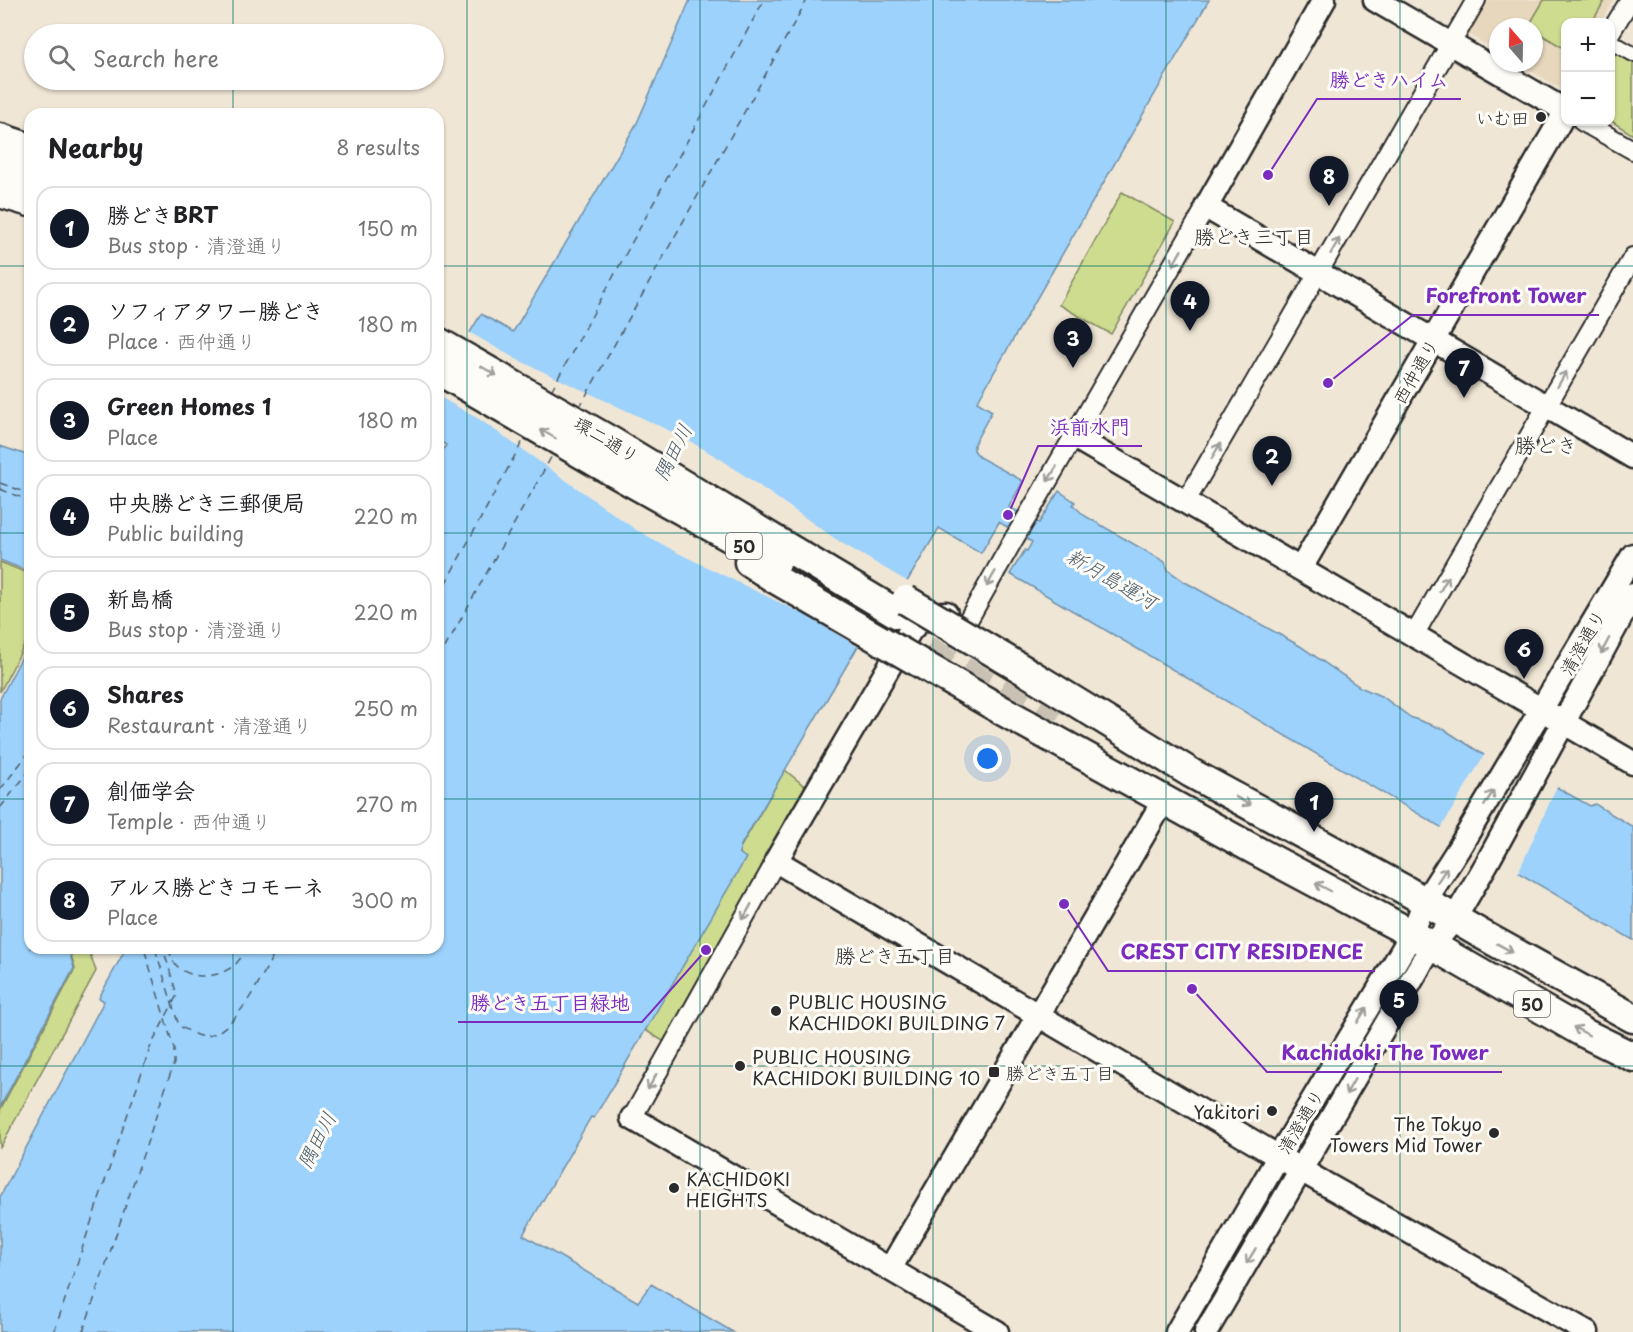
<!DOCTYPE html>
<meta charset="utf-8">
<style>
:root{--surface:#fff;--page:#f6f6f6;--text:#202124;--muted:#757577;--line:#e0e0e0;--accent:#111827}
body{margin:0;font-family:"Playpen Sans","Klee One",sans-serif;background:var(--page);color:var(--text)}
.controls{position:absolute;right:18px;top:18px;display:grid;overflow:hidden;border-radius:12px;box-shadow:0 2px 4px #0004}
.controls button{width:54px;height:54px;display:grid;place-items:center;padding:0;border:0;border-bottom:2px solid var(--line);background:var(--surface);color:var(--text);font:30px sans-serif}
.compass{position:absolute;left:1489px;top:18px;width:54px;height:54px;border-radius:50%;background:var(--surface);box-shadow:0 2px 4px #0004;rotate:340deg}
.you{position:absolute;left:988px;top:759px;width:21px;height:21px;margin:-15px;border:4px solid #fff;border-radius:50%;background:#1a73e8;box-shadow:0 0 0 9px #1a73e833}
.badge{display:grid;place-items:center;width:39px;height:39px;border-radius:50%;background:var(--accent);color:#fff;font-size:20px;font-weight:700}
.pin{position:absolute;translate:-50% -50px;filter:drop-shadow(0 2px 3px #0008)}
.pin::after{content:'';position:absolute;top:32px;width:21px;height:18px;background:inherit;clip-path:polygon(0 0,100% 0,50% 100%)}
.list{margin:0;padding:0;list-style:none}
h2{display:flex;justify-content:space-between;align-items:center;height:78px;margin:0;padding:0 24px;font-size:26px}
h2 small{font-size:20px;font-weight:400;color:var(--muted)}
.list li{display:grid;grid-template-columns:39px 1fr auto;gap:18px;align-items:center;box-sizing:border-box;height:84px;margin:0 12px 12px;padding:0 12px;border:2px solid var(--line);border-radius:18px}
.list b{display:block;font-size:22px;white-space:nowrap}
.list p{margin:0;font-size:20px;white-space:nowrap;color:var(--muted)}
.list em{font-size:20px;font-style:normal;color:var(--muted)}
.icon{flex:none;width:33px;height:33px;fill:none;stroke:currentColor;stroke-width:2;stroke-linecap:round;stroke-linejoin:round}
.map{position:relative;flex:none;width:1633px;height:1332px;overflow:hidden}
.search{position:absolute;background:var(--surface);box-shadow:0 2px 4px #0004;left:24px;top:24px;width:420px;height:66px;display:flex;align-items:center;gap:15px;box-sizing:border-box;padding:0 21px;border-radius:33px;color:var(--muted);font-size:22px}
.panel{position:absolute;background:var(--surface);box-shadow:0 2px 4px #0004;left:24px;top:108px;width:420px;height:846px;border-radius:18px}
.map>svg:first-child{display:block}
.built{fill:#e7d7bd}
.green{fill:#cedc90;stroke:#7c845e;stroke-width:1.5}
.water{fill:#9dd2fc;stroke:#6f8fa8;stroke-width:1.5}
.pier{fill:#f0e6d5}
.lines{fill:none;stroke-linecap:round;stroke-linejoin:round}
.ferry{stroke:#4d5d6a;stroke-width:1.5;stroke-dasharray:8 6;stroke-linecap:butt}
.primary-tunnel{stroke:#c9c1b3;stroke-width:28;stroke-dasharray:28 14;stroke-linecap:butt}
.pedestrian-casing{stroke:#2b2b2b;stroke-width:18}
.minor-casing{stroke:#2b2b2b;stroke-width:22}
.tertiary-casing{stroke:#2b2b2b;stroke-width:27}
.secondary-casing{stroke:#2b2b2b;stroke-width:30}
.primary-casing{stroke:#2b2b2b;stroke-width:33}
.pedestrian{stroke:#fdfcf7;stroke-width:14}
.minor{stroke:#fdfcf7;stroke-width:18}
.tertiary{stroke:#fdfcf7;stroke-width:22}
.secondary{stroke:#fdfcf7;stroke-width:26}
.primary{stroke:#fdfcf7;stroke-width:28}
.minor-bridge-casing{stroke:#2b2b2b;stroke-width:22;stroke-linecap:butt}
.primary-bridge-casing{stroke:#2b2b2b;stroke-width:33;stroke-linecap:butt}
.minor-bridge{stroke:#fdfcf7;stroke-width:18}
.primary-bridge{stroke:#fdfcf7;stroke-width:28}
.oneway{stroke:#9e9e9b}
.grid{fill:none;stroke:#0f766e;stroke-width:1.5;stroke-opacity:0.55}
.poi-dot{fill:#2b2b2b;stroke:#fdfcf7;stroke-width:2}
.labels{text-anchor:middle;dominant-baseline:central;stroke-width:6;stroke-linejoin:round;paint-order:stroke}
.shield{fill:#fdfcf7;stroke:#6a6a68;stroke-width:1.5}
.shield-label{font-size:16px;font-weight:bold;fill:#2b2b2b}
.poi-label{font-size:18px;fill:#2b2b2b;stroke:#fdfcf7;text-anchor:start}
.street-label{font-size:18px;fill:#2b2b2b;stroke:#fdfcf7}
.neighbourhood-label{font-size:20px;fill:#2b2b2b;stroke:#fdfcf7}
.water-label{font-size:20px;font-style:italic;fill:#4d5d6a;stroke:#fdfcf7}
.quarter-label{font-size:21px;fill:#2b2b2b;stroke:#fdfcf7}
.leader{fill:none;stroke:#7b2cbf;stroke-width:2}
.callout-dot{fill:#7b2cbf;stroke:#fdfcf7;stroke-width:2}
.callout-label{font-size:20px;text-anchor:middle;font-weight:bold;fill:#7b2cbf;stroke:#fdfcf7;stroke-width:6;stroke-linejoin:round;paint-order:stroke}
</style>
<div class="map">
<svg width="1633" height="1332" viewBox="0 0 1633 1332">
<rect width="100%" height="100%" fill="#f0e6d5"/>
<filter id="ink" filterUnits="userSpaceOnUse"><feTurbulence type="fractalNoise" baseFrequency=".0167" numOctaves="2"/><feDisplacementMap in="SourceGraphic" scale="12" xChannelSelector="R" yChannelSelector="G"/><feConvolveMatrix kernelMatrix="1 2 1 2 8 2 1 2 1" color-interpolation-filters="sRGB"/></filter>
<g filter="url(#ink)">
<path class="built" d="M1488 0H1614L1601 22H1566V84L1562 89 1517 63H1534V27H1498V52L1468 34Z"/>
<path class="green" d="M1544 0H1605L1592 22H1566L1565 49 1534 30V27H1528Z
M1617 51 1633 61V135L1611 121V62Z
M1122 192 1175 222 1111 334 1059 305Z
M0 562 30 574V634L0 692Z
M785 770 808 789 761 866 766 869 666 1043 645 1030 745 858 741 855 739 850Z
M69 948H88L96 971 0 1148V1110L75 969Z"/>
<path class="water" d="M690 0H1209L977 402 992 411 974 444V450L979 457 1023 481 1009 507 1039 523 1059 491 1075 502 1073 505 1085 516 1165 562 1168 570 1185 582 1300 646 1360 687 1383 697 1410 717 1445 730 1501 766 1533 774 1590 806 1595 804 1633 827V940L1010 574 1025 550 1027 551 1032 542 999 522 981 553 939 528 896 600 884 602 741 845 739 853 746 858 594 1118 591 1117 523 1235 638 1302 651 1284 733 1332H0V1197L104 1001 99 998 126 948H438V458L446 445 438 440V386L481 314 513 332 637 123Z
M0 446 30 456V572L0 560Z
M30 641V948H68L74 968 0 1107V699Z"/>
<path class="pier" d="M467 331 516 359 683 437 722 460 840 542 910 583 898 603 886 604 860 648 805 615 676 552 635 529 479 419 438 396V380Z
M1486 752 1503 763 1534 771 1558 784 1517 875 1440 830Z"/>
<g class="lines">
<path class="ferry" d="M551 391 764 0
M579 408 807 0
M0 483 30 494
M0 489 30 501
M438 597 525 437
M438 660 553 454
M0 790 30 751
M0 808 30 770
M155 948 179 1026C185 1028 194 1035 200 1036 233 1041 264 972 277 948
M169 948C170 952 171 958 173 961 187 983 225 979 239 960 242 957 244 952 246 948
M54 1332 150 1048 177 995 163 948
M83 1332 174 1063V1049L144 948"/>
<path class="primary-tunnel" d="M890 628 1054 724"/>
<defs>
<path id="pedestrian" d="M1610 41 1633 54"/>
<path id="minor" d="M1610 33 1630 0
M1583 122 1633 150
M1186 501 1476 0
M1030 512 1206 207
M967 622 1015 537
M1414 635 1633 257
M632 1118 776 861"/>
<path id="tertiary" d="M1324 0 1206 207 1633 457
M1375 0 1566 111
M1074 437 1633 763
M1301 568 1566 111
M946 613C931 613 919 620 910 631L776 861 1320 1181 1587 1332
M632 1118 997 1332
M890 1269 1161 805
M1177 1332 1279 1156 1412 934 1425 901 1459 848 1633 555
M1206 1332 1417 971 1432 946 1455 918 1487 863 1633 595"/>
<path id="secondary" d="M0 155 30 164
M0 174 30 184"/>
<path id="primary" d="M0 138 30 148
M0 193 30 202
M438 342 612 442 898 614
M438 370 599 464 776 563
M749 562 777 580 882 641
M1027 672 1191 773 1407 891 1481 934 1633 1018
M1003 711 1253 849 1412 934 1582 1032 1633 1057"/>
</defs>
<use href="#pedestrian" class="pedestrian-casing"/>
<use href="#minor" class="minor-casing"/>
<use href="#tertiary" class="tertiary-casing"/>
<use href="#secondary" class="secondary-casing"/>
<use href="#primary" class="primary-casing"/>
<use href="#pedestrian" class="pedestrian"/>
<use href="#minor" class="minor"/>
<use href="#tertiary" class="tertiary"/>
<use href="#secondary" class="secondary"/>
<use href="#primary" class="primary"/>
<defs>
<path id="minor-bridge" d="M1015 537 1030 512"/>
<path id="primary-bridge" d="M906 600 1027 672
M882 641 1003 711"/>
</defs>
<use href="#minor-bridge" class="minor-bridge-casing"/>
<use href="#primary-bridge" class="primary-bridge-casing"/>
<use href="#minor-bridge" class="minor-bridge"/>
<use href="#primary-bridge" class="primary-bridge"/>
</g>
<defs><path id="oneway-shaft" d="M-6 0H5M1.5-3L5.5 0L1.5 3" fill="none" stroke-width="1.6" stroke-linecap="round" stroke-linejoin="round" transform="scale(1.5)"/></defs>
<g class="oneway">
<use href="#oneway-shaft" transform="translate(1335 246) rotate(-60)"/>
<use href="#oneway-shaft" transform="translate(1177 258) rotate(120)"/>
<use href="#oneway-shaft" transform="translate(489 371) rotate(30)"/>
<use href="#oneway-shaft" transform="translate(1562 379) rotate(-60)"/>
<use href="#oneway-shaft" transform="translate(548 434) rotate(-150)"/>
<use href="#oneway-shaft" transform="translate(1216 451) rotate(-60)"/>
<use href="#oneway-shaft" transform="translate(1052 474) rotate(121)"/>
<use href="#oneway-shaft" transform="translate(991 579) rotate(120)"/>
<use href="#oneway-shaft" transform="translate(1444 584) rotate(-60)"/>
<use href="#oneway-shaft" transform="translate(1605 646) rotate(118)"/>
<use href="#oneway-shaft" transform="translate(1489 798) rotate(-59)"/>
<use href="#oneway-shaft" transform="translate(1243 801) rotate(29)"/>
<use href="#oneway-shaft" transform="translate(1442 875) rotate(-57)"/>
<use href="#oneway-shaft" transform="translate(1323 887) rotate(-152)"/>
<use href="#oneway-shaft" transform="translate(747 912) rotate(119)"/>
<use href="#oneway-shaft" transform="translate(1505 948) rotate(29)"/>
<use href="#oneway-shaft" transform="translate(1362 1015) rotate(-59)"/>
<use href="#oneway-shaft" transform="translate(1581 1031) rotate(-152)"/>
<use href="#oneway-shaft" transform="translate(652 1082) rotate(119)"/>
<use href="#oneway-shaft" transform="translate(1350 1087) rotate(120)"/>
<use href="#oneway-shaft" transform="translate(1251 1256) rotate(121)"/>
</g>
</g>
<path class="grid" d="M233 0V34M467 0V1332M700 0V1332M933 0V1332M1166 0V1332M1400 0V1332M233 80V114M0 266H30M438 266H1633M0 533H30M438 533H1633M0 799H30M438 799H1633M233 948V1332M0 1066H1633"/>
<g class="poi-dot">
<circle cx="1541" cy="117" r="6"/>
<circle cx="776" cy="1011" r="6"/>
<circle cx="740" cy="1066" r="6"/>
<rect x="988" y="1066" width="12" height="12" rx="3"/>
<circle cx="1272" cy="1111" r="6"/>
<circle cx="1494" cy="1133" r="6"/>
<circle cx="674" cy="1188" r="6"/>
</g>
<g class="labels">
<g class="shield">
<rect x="726" y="533" width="36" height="26" rx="4.5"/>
<rect x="1514" y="991" width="36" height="26" rx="4.5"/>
</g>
<g class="shield-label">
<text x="744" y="546">50</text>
<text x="1532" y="1004">50</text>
</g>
<g class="poi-label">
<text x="1529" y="117" text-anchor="end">いむ田</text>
<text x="788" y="1001">PUBLIC HOUSING<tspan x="788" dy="21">KACHIDOKI BUILDING 7</tspan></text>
<text x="752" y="1056">PUBLIC HOUSING<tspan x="752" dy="21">KACHIDOKI BUILDING 10</tspan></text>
<text x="1006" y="1072">勝どき五丁目</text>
<text x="1260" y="1111" text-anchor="end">Yakitori</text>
<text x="1482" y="1123" text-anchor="end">The Tokyo<tspan x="1482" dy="21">Towers Mid Tower</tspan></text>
<text x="686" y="1178">KACHIDOKI<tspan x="686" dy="21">HEIGHTS</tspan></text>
</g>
<g class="street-label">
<text transform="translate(1415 371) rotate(-60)">西仲通り</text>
<text transform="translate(607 439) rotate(31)">環二通り</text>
<text transform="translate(1582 642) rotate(-60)">清澄通り</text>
<text transform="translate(1300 1121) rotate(-59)">清澄通り</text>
</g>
<g class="neighbourhood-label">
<text x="1254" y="236">勝どき三丁目</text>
<text x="895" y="955">勝どき五丁目</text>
</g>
<g class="water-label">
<text transform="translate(672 452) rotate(-63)">隅田川</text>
<text transform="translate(1112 578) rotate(30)">新月島運河</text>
<text transform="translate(316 1140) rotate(-63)">隅田川</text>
</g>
<g class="quarter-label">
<text x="1546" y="444">勝どき</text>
</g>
</g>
<path class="leader" d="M1268 175L1317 99H1461M1328 383L1413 315H1599M1008 515L1038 446H1142M1064 904L1108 971H1375M706 950L642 1022H458M1192 989L1267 1072H1502"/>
<g class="callout-dot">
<circle cx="1268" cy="175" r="6"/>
<circle cx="1328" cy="383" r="6"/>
<circle cx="1008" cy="515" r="6"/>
<circle cx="1064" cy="904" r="6"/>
<circle cx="706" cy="950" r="6"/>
<circle cx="1192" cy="989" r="6"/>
</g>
<g class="callout-label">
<text x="1389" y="87">勝どきハイム</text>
<text x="1506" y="303">Forefront Tower</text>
<text x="1090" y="434">浜前水門</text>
<text x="1242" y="959">CREST CITY RESIDENCE</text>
<text x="550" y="1010">勝どき五丁目緑地</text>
<text x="1385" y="1060">Kachidoki The Tower</text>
</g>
</svg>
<div class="controls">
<button>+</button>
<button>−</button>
</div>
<svg class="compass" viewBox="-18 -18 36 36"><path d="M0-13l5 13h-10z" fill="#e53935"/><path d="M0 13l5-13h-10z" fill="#757577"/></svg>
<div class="you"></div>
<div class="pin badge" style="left:1314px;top:832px">1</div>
<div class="pin badge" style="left:1272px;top:486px">2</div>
<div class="pin badge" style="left:1073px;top:368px">3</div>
<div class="pin badge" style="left:1190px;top:331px">4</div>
<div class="pin badge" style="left:1399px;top:1030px">5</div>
<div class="pin badge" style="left:1524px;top:679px">6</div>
<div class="pin badge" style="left:1464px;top:398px">7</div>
<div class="pin badge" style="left:1329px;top:206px">8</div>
<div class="search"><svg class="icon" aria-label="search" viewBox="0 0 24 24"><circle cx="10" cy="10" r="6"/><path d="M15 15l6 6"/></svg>Search here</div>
<section class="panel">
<h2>Nearby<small>8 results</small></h2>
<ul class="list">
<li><span class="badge">1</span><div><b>勝どきBRT</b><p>Bus stop · 清澄通り</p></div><em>150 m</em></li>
<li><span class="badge">2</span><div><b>ソフィアタワー勝どき</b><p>Place · 西仲通り</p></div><em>180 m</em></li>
<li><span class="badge">3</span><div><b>Green Homes 1</b><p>Place</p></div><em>180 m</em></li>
<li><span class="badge">4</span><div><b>中央勝どき三郵便局</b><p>Public building</p></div><em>220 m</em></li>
<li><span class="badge">5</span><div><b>新島橋</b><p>Bus stop · 清澄通り</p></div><em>220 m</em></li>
<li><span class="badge">6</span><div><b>Shares</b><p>Restaurant · 清澄通り</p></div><em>250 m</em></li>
<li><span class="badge">7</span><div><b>創価学会</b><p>Temple · 西仲通り</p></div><em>270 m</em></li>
<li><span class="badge">8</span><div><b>アルス勝どきコモーネ</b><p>Place</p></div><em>300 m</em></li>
</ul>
</section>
</div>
